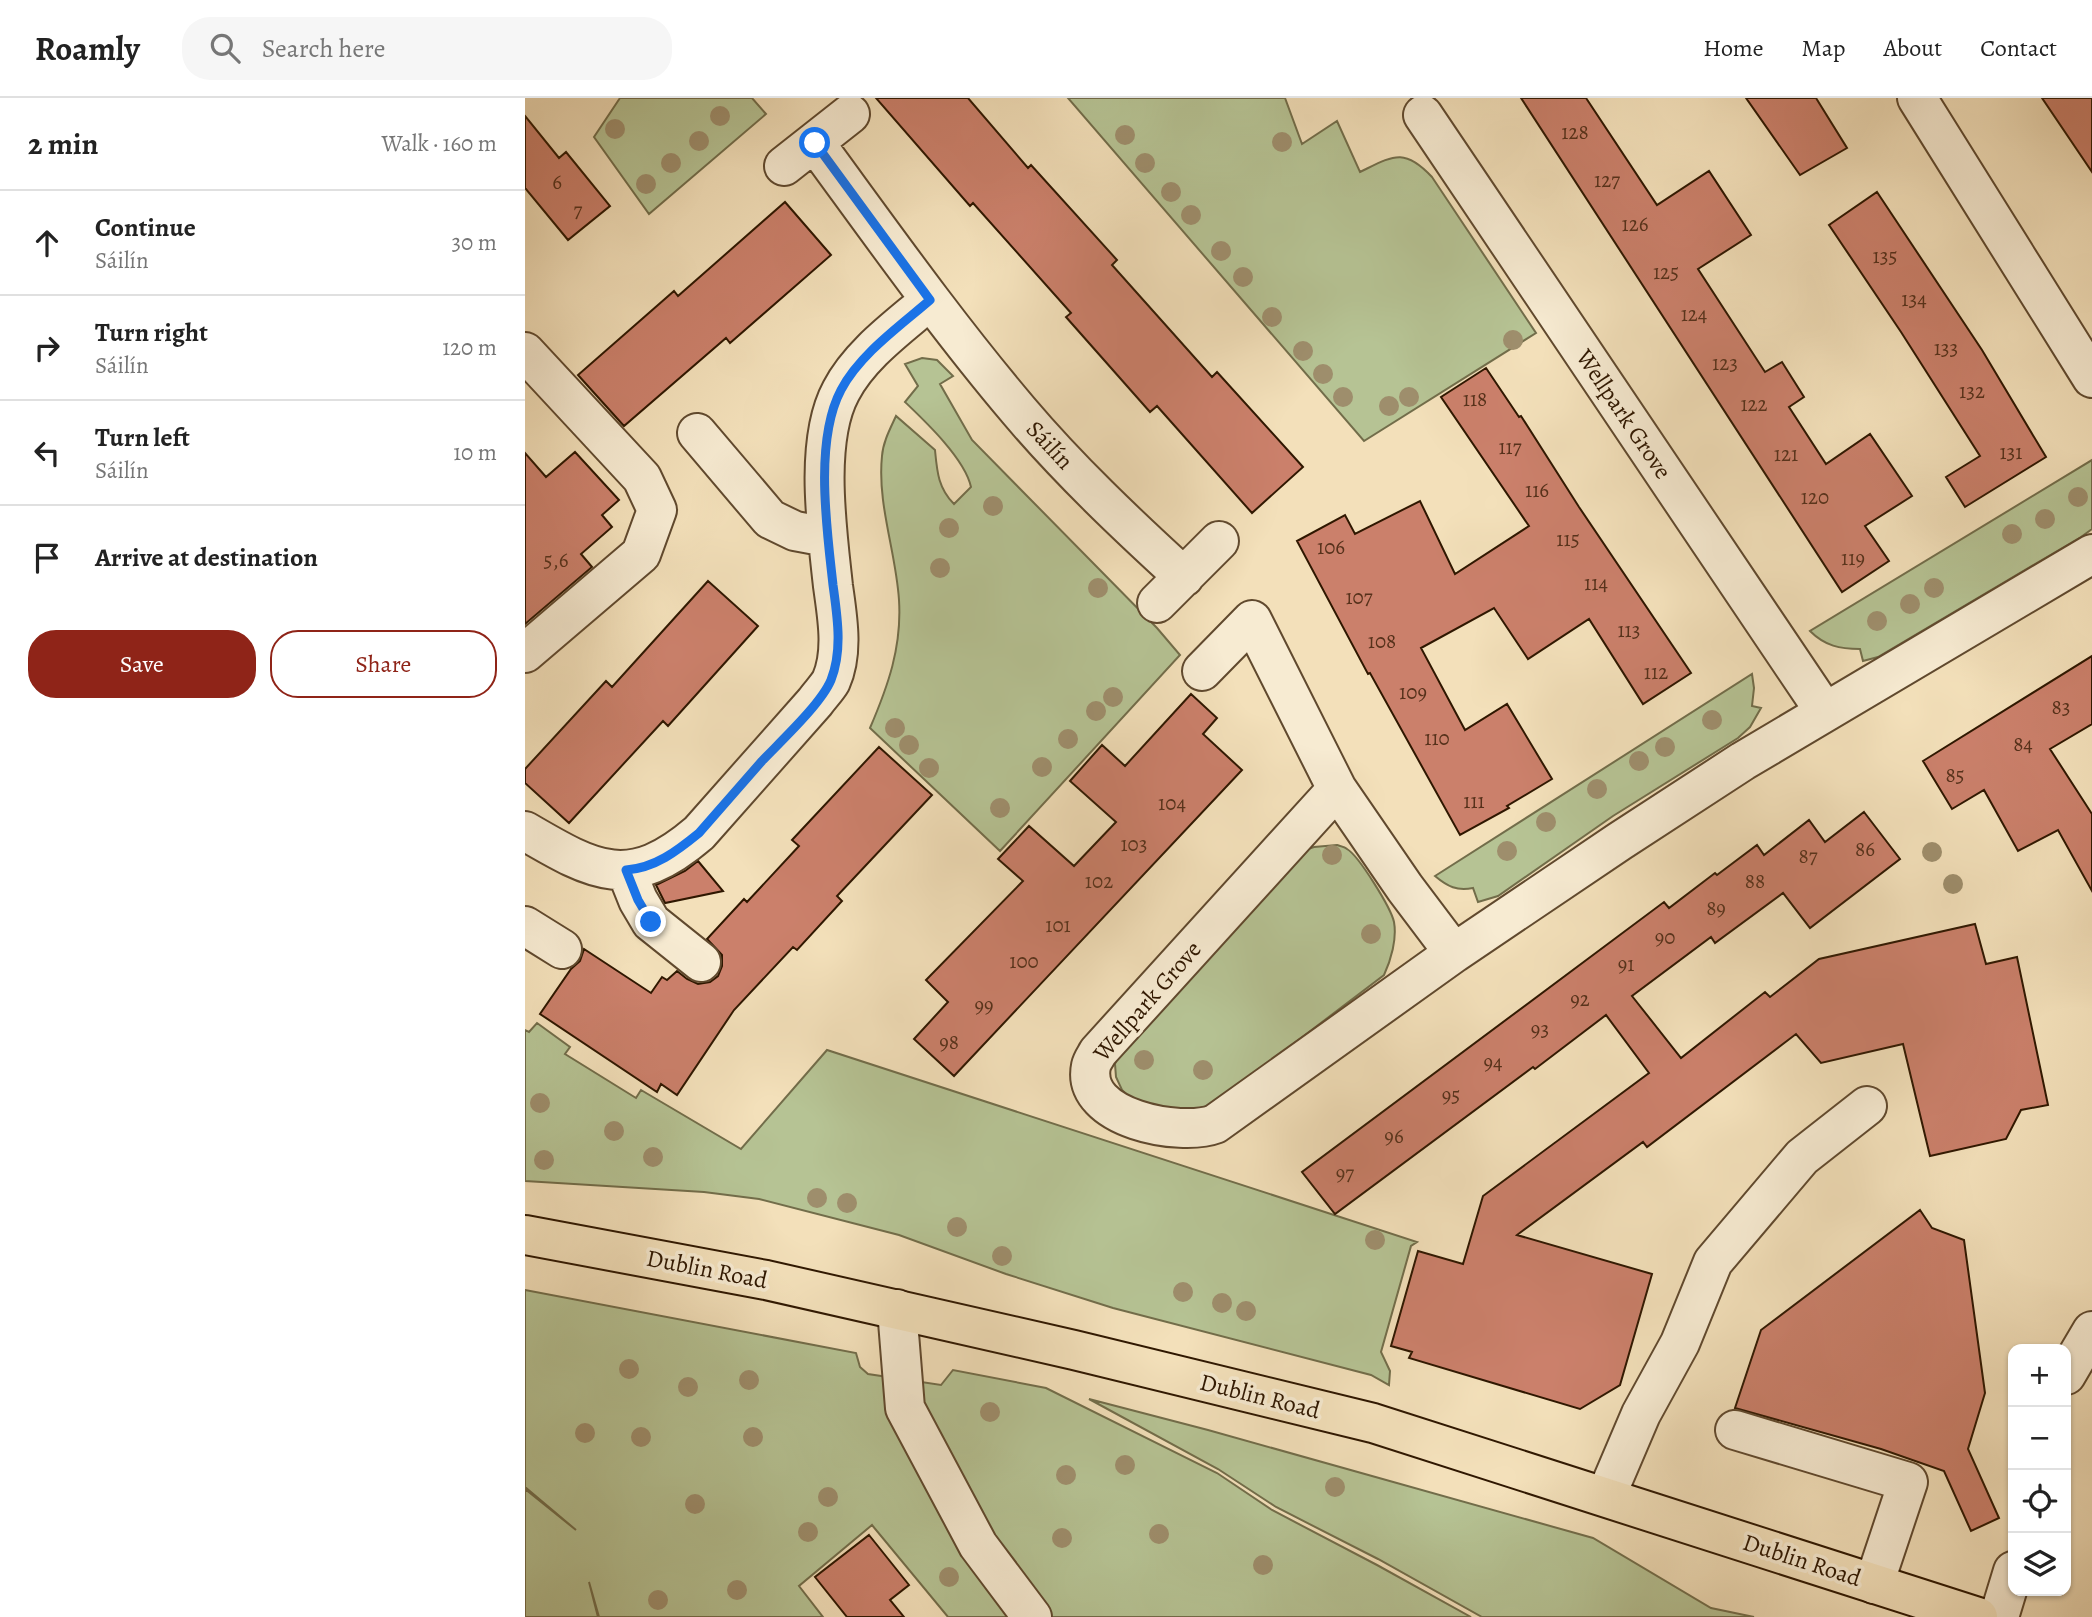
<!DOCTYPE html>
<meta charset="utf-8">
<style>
:root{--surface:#fff;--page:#f6f6f6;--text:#222;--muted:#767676;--line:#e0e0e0;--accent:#8f2418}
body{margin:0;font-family:Alegreya,serif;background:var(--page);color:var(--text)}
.controls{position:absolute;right:21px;bottom:21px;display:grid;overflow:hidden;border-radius:14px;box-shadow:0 2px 5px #0004}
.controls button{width:63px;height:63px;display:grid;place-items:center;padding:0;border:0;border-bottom:2px solid var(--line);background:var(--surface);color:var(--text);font:35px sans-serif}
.stop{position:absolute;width:21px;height:21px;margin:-16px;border:5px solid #1a73e8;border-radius:50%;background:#fff}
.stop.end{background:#1a73e8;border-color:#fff;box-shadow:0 2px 7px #0008}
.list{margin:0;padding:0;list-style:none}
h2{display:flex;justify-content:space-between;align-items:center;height:91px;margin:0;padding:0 28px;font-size:30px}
h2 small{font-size:23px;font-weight:400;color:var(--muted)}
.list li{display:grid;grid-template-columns:46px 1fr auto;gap:21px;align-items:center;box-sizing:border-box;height:105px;padding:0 28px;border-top:2px solid var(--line)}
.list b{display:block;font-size:26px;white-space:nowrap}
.list p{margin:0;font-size:23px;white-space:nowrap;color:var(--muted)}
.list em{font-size:23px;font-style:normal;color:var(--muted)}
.actions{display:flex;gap:14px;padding:21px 28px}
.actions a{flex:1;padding:16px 0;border:2px solid var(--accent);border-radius:28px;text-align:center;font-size:24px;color:var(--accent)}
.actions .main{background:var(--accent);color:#fff}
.icon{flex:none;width:38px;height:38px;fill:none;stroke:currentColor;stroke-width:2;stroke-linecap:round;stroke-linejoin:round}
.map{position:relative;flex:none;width:1567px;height:1519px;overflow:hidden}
header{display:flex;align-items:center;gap:42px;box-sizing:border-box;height:98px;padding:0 35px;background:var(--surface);border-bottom:2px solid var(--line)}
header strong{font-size:33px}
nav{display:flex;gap:38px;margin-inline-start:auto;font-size:24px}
.search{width:490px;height:63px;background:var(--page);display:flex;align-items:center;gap:18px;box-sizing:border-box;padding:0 24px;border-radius:28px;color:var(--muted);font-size:26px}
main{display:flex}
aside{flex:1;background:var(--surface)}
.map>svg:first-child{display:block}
.green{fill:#b6c394;stroke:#726d4a;stroke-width:2}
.building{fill:#cb806b;stroke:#2f1700;stroke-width:2}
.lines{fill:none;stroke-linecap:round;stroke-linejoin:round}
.minor-casing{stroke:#60492e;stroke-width:42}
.major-casing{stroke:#2f1700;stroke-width:42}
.minor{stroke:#f7ebd2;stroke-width:38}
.major{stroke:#f3e0ba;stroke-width:38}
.tree{fill:#9e8e6c}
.route{stroke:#1a73e8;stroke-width:9}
.labels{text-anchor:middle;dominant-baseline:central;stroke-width:7;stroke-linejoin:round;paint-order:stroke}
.number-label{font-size:21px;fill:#56311b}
.street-label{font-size:24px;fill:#2f1700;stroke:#f7ebd2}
</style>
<header>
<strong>Roamly</strong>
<div class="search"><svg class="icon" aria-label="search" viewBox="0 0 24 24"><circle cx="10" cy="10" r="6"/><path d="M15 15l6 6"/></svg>Search here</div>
<nav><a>Home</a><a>Map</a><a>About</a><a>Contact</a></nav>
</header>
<main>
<aside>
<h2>2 min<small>Walk · 160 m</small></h2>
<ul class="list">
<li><svg class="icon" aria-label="ahead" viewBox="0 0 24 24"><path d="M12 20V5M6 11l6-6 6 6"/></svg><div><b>Continue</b><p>Sáilín</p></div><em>30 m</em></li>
<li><svg class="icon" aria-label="right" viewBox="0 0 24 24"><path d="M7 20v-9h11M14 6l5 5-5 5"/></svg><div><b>Turn right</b><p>Sáilín</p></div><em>120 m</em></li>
<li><svg class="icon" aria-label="left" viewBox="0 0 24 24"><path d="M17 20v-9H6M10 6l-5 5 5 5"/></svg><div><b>Turn left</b><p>Sáilín</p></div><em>10 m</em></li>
<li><svg class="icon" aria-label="arrive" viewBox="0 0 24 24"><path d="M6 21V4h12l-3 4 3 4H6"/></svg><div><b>Arrive at destination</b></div></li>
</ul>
<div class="actions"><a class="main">Save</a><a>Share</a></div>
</aside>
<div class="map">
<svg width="1567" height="1519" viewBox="0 0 1567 1519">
<rect width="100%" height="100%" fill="#f3e0ba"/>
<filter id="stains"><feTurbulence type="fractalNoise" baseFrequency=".00286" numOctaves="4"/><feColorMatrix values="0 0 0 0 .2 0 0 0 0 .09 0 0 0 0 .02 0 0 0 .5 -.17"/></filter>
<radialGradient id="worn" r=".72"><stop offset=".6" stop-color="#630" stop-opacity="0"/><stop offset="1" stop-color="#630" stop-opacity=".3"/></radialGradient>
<path class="green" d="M95 0H227L241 16 124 116 69 39Z
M543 0H760L777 46 812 23 835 74C868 58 879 49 907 79L1011 235 839 343Z
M397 260 412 262 428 278 415 286 447 342 632 530 655 557 475 753 345 630C363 588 377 549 374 502 371 454 352 406 357 358 358 344 365 331 371 318L410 352C412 373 413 390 429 406L446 389C440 361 401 324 380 304L393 288 380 266Z
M1567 362V431L1556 439 1353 559 1338 563 1335 551C1315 551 1300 548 1285 533Z
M1227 576 1229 590 1227 608 1236 610 1225 629 1213 640 1088 718 973 798 953 804 948 790C932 793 923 789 910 778Z
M812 747C815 748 820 749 822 751 834 758 866 810 869 824 872 841 866 862 859 877L688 1007 658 1014 606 1001 597 992 591 979 590 966 594 954 777 753 789 749Z
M12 925 45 949 40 956 111 1000 116 992 216 1051 302 952 892 1144 886 1148 856 1254 865 1273 864 1287 846 1277 588 1210 481 1176 374 1137 234 1101 179 1094 0 1083V932L4 934Z
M0 1192 331 1255 335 1269 343 1276 416 1287 428 1272 521 1290 692 1375 747 1412 852 1467 946 1519H423L347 1427 274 1488 298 1519H74L64 1484 73 1519H0V1391L51 1432 0 1389Z
M564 1301 683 1332 1068 1440 1186 1510 1229 1519H957L853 1461 751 1409 693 1371Z"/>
<path class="building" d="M351 0H443L503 70 506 67 592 162 587 167 687 279 692 274 778 369 727 415 632 308 625 314 541 219 546 215 448 105 445 108Z
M996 0H1061L1132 107 1184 73 1226 137 1173 171 1240 274 1257 264 1279 299 1264 309 1301 366 1345 336 1387 398 1340 428 1364 463 1317 494Z
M1221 0H1291L1322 50 1275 77Z
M1517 0H1567V74Z
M0 18 34 60 41 54 85 108 43 142 0 90Z
M1352 94 1457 252 1521 359 1440 409 1421 379 1455 358 1376 234 1304 127Z
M260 104 306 157 205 245 201 240 99 328 53 277 149 193 153 198Z
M961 270 994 319 996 318 1054 409 1166 575 1118 606 1064 521 1003 561 969 510 896 550 940 632 982 606 1027 681 982 708 984 710 935 737 845 575 843 576 772 443 820 417 830 436 895 403 930 476 1004 428 916 299Z
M50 354 94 402 77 417 87 429 56 456 67 469 0 526V355L21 379Z
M183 483 233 528 143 628 138 623 44 725 0 685V671L81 583 87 589Z
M1567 558V626L1525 651 1567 716V793L1533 732 1493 753 1459 692 1427 711 1398 663Z
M666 596 692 620 678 636 717 672 429 978 389 941 423 904 401 882 498 783 473 761 504 728 549 768 591 724 545 683 577 647 600 668Z
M354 649 407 697 312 798 317 803 272 852 268 849 209 912 152 997 136 986 132 994 15 916 46 871 55 863 59 851 126 895 137 879 142 882 152 873 162 881 173 886 185 884 193 878 197 868V857L182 841 219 801 222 804 274 748 267 742Z
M1339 714 1375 761 1285 830 1258 795 1190 845 1186 839 1107 898 1156 960 1240 894 1245 899 1294 861 1450 826 1461 866 1492 859 1523 1007 1496 1012 1481 1041 1405 1058 1378 946 1296 965 1271 936 1122 1049 1118 1044 992 1137 1127 1176 1095 1287 1055 1311 884 1260 887 1254 866 1248 893 1153 938 1166 958 1098 1124 975 1081 917 1010 971 1008 969 810 1116 777 1074 1139 804 1144 810 1190 775 1192 777 1232 747 1239 757 1284 722 1300 744Z
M173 763 198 793 140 805 131 787 160 773Z
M1395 1112 1407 1130 1439 1142 1460 1295 1443 1351 1474 1420 1446 1433 1419 1373 1356 1351 1210 1310 1236 1232Z
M344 1437 384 1487 365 1502 379 1519H322L290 1479Z"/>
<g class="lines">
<defs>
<path id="minor" d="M1392 0 1567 280
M898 17 1300 614
M290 45C356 135 421 227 494 313 544 372 601 426 659 479
M259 68 325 16
M0 254 117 380 132 412 116 456 0 555
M172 335 245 421 270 433 302 439
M632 505 694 443
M677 573 727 522 812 691 880 790 929 855
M812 691 573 954C571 958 567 963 566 968 555 1021 656 1039 690 1026L929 855 1095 743 1218 663 1567 456
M0 733C70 774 105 794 174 735L290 604C295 597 302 590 306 583 319 554 312 517 308 488 302 432 289 343 316 293 335 256 375 228 405 202
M101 772 113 802 126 824 176 864
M0 828 37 851
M372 1211 380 1310 453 1447 507 1519
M1541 1277 1567 1233
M1210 1332 1383 1384 1349 1486
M1081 1398 1116 1316 1155 1245 1188 1164 1277 1059 1342 1008
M1474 1519 1488 1473"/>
<path id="major" d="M0 1137 241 1182 549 1252 848 1325 1453 1519"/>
</defs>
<use href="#minor" class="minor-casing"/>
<use href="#major" class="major-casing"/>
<use href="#minor" class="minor"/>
<use href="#major" class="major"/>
</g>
<g class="tree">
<circle cx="195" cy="18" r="10"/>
<circle cx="90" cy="31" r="10"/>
<circle cx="600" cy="37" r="10"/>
<circle cx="174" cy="43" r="10"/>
<circle cx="757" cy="44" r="10"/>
<circle cx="146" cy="65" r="10"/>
<circle cx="620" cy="65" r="10"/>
<circle cx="121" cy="86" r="10"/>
<circle cx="646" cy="94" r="10"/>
<circle cx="666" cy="117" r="10"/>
<circle cx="696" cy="153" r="10"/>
<circle cx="718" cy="179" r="10"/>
<circle cx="747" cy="219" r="10"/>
<circle cx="988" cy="242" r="10"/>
<circle cx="778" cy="253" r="10"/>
<circle cx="798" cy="276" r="10"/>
<circle cx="818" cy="299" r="10"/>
<circle cx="884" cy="299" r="10"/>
<circle cx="864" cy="308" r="10"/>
<circle cx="1553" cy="399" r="10"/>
<circle cx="468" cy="408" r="10"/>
<circle cx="1520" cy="421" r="10"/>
<circle cx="424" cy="430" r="10"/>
<circle cx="1487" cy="436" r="10"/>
<circle cx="415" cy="470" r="10"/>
<circle cx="573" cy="490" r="10"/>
<circle cx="1409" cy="490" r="10"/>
<circle cx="1385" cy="506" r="10"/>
<circle cx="1352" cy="523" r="10"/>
<circle cx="588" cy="599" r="10"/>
<circle cx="571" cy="613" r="10"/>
<circle cx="1187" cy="622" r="10"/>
<circle cx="370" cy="630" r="10"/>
<circle cx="543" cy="641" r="10"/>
<circle cx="384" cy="647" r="10"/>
<circle cx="1140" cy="649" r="10"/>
<circle cx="1114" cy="663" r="10"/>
<circle cx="517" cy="669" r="10"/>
<circle cx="404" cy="670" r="10"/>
<circle cx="1072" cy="691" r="10"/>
<circle cx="475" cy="710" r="10"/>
<circle cx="1021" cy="724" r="10"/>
<circle cx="982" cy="753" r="10"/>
<circle cx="1407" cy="754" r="10"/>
<circle cx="807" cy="757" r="10"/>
<circle cx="1428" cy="786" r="10"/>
<circle cx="846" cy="836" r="10"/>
<circle cx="619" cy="962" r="10"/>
<circle cx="678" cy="972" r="10"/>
<circle cx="15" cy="1005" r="10"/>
<circle cx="89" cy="1033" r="10"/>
<circle cx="128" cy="1059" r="10"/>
<circle cx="19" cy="1062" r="10"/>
<circle cx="292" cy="1100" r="10"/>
<circle cx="322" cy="1105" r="10"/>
<circle cx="432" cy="1129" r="10"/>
<circle cx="850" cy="1142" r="10"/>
<circle cx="477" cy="1158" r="10"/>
<circle cx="658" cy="1194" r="10"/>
<circle cx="697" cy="1205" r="10"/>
<circle cx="721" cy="1213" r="10"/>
<circle cx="104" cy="1271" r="10"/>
<circle cx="224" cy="1282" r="10"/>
<circle cx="163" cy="1289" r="10"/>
<circle cx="465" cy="1314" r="10"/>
<circle cx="60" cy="1335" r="10"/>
<circle cx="116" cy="1339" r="10"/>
<circle cx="228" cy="1339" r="10"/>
<circle cx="600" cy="1367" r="10"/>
<circle cx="541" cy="1377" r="10"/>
<circle cx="810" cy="1389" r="10"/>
<circle cx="303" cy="1399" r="10"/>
<circle cx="170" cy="1406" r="10"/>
<circle cx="283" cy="1434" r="10"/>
<circle cx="634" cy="1436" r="10"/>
<circle cx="537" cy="1440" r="10"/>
<circle cx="738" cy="1467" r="10"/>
<circle cx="424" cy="1479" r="10"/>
<circle cx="212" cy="1492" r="10"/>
<circle cx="133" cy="1502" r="10"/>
</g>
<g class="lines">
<path class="route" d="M126 824 113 802 101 772C130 770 152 753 174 735 195 711 216 687 237 663 256 643 296 606 306 582 318 552 312 517 308 487 302 432 289 343 316 292 335 256 375 228 405 202L290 45"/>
</g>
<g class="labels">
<g class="number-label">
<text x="1050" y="34">128</text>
<text x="1082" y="82">127</text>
<text x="32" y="84">6</text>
<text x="53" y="112">7</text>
<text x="1110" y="126">126</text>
<text x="1360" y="158">135</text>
<text x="1141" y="174">125</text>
<text x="1389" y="201">134</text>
<text x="1169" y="216">124</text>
<text x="1421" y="250">133</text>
<text x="1200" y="265">123</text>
<text x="1447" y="293">132</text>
<text x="950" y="301">118</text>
<text x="1229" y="306">122</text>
<text x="985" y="349">117</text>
<text x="1486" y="354">131</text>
<text x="1261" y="356">121</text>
<text x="1012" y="392">116</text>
<text x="1290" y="399">120</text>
<text x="1043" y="441">115</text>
<text x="806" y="449">106</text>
<text x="1328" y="460">119</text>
<text x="31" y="462">5,6</text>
<text x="1071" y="485">114</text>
<text x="834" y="499">107</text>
<text x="1104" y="532">113</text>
<text x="857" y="543">108</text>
<text x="1131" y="574">112</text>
<text x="888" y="594">109</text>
<text x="1536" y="609">83</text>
<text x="912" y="640">110</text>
<text x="1498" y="646">84</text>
<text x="1430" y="677">85</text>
<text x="949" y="703">111</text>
<text x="647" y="705">104</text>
<text x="609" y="746">103</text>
<text x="1340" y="751">86</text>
<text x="1283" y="758">87</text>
<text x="574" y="783">102</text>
<text x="1230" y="783">88</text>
<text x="1191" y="810">89</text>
<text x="533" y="827">101</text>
<text x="1140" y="839">90</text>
<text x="499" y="863">100</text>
<text x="1101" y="866">91</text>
<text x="1055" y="901">92</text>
<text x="459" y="907">99</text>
<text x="1015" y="931">93</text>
<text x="424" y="944">98</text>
<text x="968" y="964">94</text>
<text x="926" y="997">95</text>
<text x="869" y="1038">96</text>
<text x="820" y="1075">97</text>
</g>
<g class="street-label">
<text transform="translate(1099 316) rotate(56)">Wellpark Grove</text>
<text transform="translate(525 347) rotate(47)">Sáilín</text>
<text transform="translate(622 903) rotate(-49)">Wellpark Grove</text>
<text transform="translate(182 1171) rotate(11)">Dublin Road</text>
<text transform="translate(735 1298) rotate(14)">Dublin Road</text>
<text transform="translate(1277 1462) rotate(18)">Dublin Road</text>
</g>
</g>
<rect width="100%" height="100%" filter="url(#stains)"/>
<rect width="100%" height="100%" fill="url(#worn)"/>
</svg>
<div class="controls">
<button>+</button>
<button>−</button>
<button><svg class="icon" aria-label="locate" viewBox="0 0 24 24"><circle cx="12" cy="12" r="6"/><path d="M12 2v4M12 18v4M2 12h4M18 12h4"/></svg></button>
<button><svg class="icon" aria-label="layers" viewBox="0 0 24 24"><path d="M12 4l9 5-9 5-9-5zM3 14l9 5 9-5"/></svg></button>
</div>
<div class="stop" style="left:290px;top:45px"></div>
<div class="stop end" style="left:126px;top:824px"></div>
</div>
</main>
